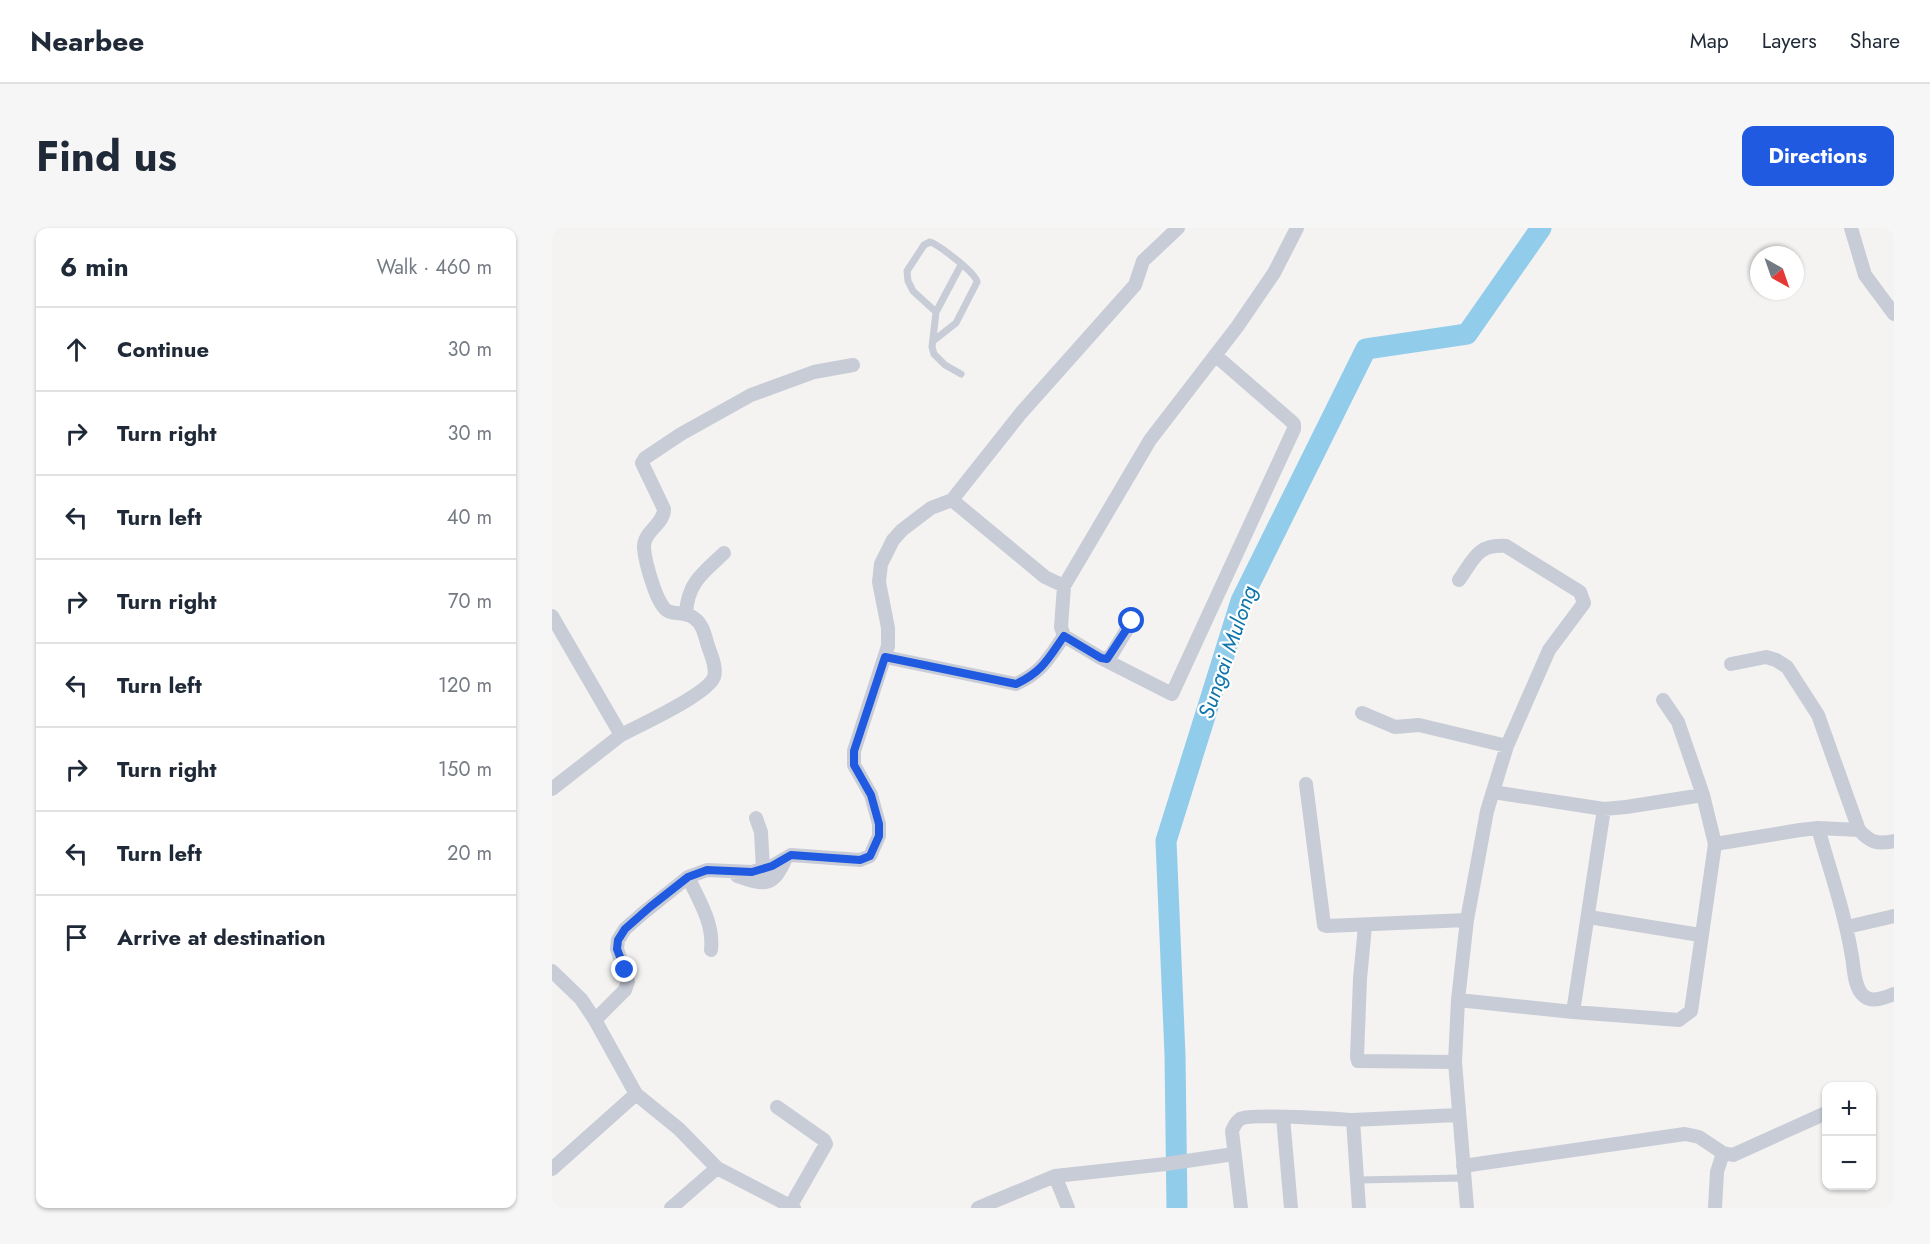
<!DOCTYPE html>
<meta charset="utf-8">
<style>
:root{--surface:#fff;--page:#f6f6f7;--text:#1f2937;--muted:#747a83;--line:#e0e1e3;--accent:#1f5ae1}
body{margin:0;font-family:Jost,sans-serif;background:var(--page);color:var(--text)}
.controls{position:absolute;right:18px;bottom:18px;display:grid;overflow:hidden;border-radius:12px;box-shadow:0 2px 4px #0004}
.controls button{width:54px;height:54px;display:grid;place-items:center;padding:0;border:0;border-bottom:2px solid var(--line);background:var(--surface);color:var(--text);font:30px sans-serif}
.compass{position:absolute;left:1198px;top:18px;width:54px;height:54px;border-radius:50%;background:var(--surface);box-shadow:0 2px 4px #0004;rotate:140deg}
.stop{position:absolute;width:18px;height:18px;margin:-14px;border:4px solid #1f5ae1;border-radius:50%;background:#fff}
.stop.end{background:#1f5ae1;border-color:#fff;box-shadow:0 2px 6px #0008}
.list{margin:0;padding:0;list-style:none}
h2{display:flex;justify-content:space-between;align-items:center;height:78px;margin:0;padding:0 24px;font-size:26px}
h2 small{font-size:20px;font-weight:400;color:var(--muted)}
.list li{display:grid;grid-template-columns:39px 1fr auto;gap:18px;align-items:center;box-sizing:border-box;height:84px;padding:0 24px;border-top:2px solid var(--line)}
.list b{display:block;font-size:22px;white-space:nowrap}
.list em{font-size:20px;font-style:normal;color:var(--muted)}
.icon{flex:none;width:33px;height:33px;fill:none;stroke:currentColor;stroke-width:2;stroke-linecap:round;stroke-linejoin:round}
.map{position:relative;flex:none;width:1342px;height:980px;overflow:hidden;border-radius:12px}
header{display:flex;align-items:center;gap:36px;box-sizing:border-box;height:84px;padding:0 30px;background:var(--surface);border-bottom:2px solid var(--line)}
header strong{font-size:28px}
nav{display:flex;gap:33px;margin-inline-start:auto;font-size:21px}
.intro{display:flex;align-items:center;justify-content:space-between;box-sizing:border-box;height:144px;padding:0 36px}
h1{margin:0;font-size:42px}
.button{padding:15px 27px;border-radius:12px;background:var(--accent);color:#fff;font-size:21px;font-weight:700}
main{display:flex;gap:36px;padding:0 36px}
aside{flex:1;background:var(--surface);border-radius:12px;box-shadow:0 2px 4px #0004}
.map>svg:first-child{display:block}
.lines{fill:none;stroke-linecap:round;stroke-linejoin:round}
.river{stroke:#92cceb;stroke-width:21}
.service{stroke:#c7ccd6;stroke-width:7}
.minor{stroke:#c7ccd6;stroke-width:14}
.route{stroke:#1f5ae1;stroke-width:8}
.labels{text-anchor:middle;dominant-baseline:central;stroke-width:4.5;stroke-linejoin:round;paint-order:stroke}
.water-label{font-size:22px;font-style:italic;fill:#1077ac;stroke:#fff}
</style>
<header>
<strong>Nearbee</strong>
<nav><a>Map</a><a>Layers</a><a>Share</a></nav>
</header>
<div class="intro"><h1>Find us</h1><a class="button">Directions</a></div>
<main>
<aside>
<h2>6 min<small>Walk · 460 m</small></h2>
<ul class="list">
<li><svg class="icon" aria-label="ahead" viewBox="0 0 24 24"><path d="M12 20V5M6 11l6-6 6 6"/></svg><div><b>Continue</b></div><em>30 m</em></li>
<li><svg class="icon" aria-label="right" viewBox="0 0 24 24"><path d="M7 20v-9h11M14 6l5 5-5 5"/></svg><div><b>Turn right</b></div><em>30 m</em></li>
<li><svg class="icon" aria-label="left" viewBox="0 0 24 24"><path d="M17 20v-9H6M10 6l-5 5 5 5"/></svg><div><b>Turn left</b></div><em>40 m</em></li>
<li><svg class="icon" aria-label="right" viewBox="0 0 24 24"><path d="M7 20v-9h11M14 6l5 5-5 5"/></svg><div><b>Turn right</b></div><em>70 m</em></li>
<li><svg class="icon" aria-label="left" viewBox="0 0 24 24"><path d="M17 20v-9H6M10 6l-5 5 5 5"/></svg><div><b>Turn left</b></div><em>120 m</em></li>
<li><svg class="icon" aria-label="right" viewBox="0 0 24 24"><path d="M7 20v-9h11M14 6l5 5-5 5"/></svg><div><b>Turn right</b></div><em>150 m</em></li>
<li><svg class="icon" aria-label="left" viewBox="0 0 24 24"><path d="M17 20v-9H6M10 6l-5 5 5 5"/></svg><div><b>Turn left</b></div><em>20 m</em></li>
<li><svg class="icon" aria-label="arrive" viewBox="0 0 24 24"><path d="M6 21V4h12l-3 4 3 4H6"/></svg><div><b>Arrive at destination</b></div></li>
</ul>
</aside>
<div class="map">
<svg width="1342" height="980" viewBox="0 0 1342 980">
<rect width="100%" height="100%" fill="#f4f3f2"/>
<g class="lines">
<path class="river" d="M625 980 623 827 614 613 689 373 814 121 915 106 989 0"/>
<path class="service" d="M381 113 404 95 425 54C424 45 387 17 378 14L372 17 355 43 356 53 361 63 384 84
M409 146 393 137 382 126 380 119 384 84 409 37
M805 952 912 950"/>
<path class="minor" d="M1299 0 1313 47 1342 86
M400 272 493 349 512 358 598 212 685 99 722 45 745 0
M907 352C922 331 925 316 954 318L1028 364 1032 375 997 422 955 518 935 583 915 692 906 772 903 834 915 980
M512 358 509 399 512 408 549 430 555 431 560 426 580 393
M134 385C136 354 151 345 172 325
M0 388 69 507 0 561
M333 429 464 456C490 444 496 431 512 408
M549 430 620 466 742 201V196L739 193 663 127
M1179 436 1214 429 1224 432 1235 439 1266 487 1307 602C1318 614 1325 617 1342 613
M1111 472 1126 494 1151 567 1163 616 1248 602 1266 600 1307 602
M810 485 843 499 867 497 955 518
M69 507C88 497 155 467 162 449 165 439 159 427 156 418 153 408 151 396 142 390 133 383 124 387 116 383 105 379 93 333 92 320 91 303 112 297 112 281L90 235 93 230 129 206 199 167 262 144 301 137
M754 556 772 697 775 698 915 692
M941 564 1052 581 1074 579 1151 567
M204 590 209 604 211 641
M1266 600C1278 643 1293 685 1300 729 1302 740 1302 760 1312 768 1320 775 1333 770 1342 766
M185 648C214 658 221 659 234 630
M136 649C147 673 162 695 159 722
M1037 689 1148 707
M813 698 808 751 805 829 806 833 903 834
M1295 699 1342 688
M0 743 29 771 43 792
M906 772 1021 784 1127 792 1139 783 1163 616
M1021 784 1052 581
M84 866 127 901 165 940
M225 879 272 912 274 916 238 979
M731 889 739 980
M801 892 906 887
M911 938 1133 906 1147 909 1171 925 1181 927 1274 885
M0 941 84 866 43 792 73 762 76 753 65 721 66 712 73 701 90 686 136 649 155 642 200 644 220 638 239 627 308 632 318 628 327 608V596L319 567 302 537V523L336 418V400L327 354 329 336 341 312 350 302 379 280 400 272 469 185 583 57 591 33 626 0
M503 948 516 980
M119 980 165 940 242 980
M426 980 503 948 614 936 682 926
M689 980 680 903C682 898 684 894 688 891 698 885 784 891 801 892L807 980
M1163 980 1165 944 1171 925"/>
</g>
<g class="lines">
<path class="route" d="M73 742 65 721 66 712 73 701 98 679 136 649 155 642 200 644 220 638 239 627 308 632 318 628 327 608V596L319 567 302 537V523L333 429 464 456C490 444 496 431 512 408L549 430 555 431 580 393"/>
</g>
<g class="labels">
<g class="water-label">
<text transform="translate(675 424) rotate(-71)">Sungai Mulong</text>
</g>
</g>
</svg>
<div class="controls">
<button>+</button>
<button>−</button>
</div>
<svg class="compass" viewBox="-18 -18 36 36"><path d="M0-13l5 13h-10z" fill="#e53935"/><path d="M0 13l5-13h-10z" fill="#747a83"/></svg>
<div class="stop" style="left:580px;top:393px"></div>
<div class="stop end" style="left:73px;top:742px"></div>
</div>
</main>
